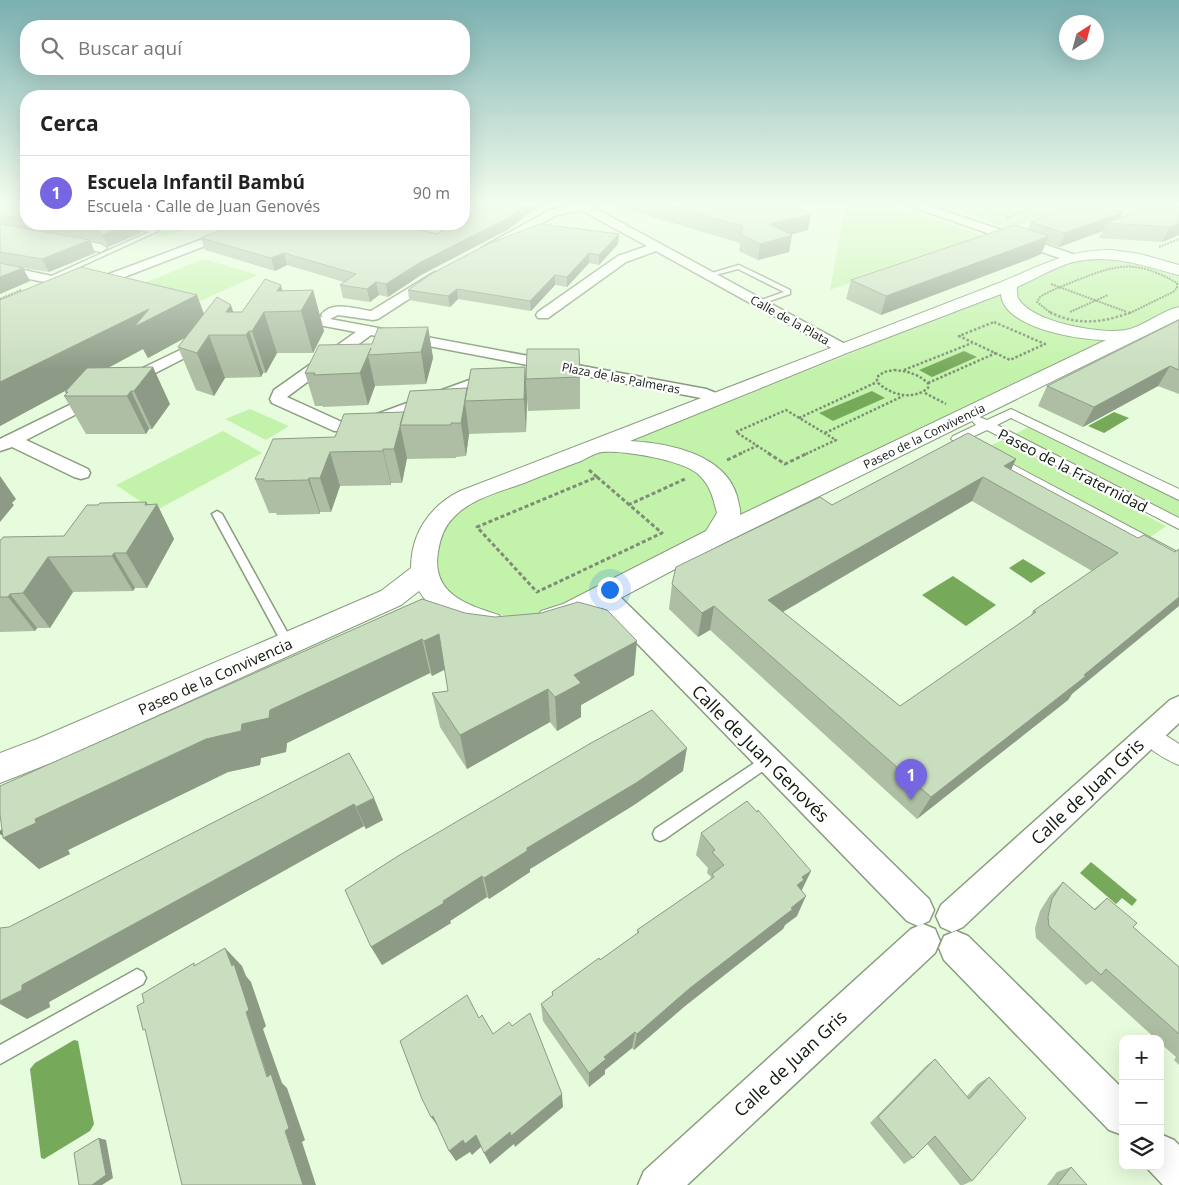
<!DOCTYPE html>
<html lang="es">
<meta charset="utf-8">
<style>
:root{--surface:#fff;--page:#f6f6f6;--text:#222;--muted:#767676;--line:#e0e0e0;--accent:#7666e1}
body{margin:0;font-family:"Open Sans",sans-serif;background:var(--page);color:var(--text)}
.controls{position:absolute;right:15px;bottom:15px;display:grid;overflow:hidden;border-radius:10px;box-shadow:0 5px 20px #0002}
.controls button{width:45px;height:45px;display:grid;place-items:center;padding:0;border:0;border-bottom:1px solid var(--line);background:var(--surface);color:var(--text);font:25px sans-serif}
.compass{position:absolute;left:1059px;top:15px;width:45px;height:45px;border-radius:50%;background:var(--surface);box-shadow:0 5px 20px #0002;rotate:36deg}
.you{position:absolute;left:609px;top:589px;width:18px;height:18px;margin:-12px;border:4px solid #fff;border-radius:50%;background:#1a73e8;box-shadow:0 0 0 8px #1a73e833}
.badge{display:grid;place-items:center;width:32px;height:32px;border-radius:50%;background:var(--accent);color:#fff;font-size:16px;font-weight:700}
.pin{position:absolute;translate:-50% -41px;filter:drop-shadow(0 1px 2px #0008)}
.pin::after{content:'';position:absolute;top:26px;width:18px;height:15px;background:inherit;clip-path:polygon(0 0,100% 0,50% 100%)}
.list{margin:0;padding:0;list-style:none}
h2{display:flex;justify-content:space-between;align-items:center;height:65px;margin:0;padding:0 20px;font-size:21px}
h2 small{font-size:16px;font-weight:400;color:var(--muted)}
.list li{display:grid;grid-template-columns:32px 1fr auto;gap:15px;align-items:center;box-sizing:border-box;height:75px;padding:0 20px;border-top:1px solid var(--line)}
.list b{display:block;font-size:19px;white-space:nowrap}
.list p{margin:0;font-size:16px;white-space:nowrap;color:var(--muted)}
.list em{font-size:16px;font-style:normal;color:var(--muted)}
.icon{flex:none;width:28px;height:28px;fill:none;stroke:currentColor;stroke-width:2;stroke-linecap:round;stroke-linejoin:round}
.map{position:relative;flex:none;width:1179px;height:1185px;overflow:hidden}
.search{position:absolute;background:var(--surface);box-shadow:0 5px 20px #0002;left:20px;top:20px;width:450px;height:55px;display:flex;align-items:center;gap:12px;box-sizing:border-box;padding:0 18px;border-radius:20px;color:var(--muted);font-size:19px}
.panel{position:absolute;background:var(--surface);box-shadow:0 5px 20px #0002;left:20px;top:90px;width:450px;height:140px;border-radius:20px}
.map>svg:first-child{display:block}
.green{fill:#c3f3aa}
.water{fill:#77a95b}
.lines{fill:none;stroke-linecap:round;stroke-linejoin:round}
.service-casing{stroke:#899c7f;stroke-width:3}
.pedestrian-casing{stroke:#899c7f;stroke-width:2}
.minor-casing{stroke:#899c7f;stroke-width:3}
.tertiary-casing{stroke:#899c7f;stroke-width:2}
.path-far3{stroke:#7e8d77;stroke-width:2;stroke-dasharray:2 1;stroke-linecap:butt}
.path-far2{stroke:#7e8d77;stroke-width:2.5;stroke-dasharray:2.5 2;stroke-linecap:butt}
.path-far1{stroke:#7e8d77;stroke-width:3;stroke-dasharray:4 2.5;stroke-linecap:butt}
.path{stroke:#7e8d77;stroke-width:4;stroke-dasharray:4.5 3;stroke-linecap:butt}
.service{fill:#fff;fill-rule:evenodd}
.pedestrian{fill:#fff;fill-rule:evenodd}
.minor{fill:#fff;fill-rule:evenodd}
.tertiary{fill:#fff;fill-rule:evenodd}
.wall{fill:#adbea4;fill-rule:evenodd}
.shaded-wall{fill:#8d9b86}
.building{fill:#c9ddbf;stroke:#8d9b86;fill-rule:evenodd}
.labels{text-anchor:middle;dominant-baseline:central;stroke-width:4.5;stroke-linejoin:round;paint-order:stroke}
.far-street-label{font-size:12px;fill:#11190e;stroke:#fff}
.street-label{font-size:15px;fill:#11190e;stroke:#fff}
.near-street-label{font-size:18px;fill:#11190e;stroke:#fff}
</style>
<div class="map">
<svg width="1179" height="1185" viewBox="0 0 1179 1185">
<rect width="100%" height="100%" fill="#e7fcdc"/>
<path class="green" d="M845 205H893L984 236 830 290Z
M939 205H1159L1119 220 1048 215 1010 229Z
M161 224H199L164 237 154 235 170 228 157 225Z
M358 224H437L443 225 416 238Z
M1111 258 1179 273V305L567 604C558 607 548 612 538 614 506 621 466 612 443 589 438 584 435 575 432 569L445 524 463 508 485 497 842 357 1080 260Z
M204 259 258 275 189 306 134 287Z
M250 409 289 426 266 440 225 419Z
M1031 426 1179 500V518L1015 434Z
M223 431 262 453 155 511 116 485Z
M1002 440 1166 526 1149 538 984 449Z"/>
<path class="water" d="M964 351 977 357 932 377 919 370Z
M872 391 885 398 833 421 819 413Z
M1114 412 1129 418 1104 433 1088 426Z
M1023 559 1046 573 1031 583 1009 568Z
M953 576 996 605 966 626 922 595Z
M1091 862 1137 900 1132 906 1122 898 1116 904 1080 873Z
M74 1040 78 1041 94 1124 90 1131 44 1159 41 1158 30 1069 35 1063Z"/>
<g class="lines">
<defs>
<path id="service" d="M126 224 158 231 51 280H47V278L149 232 124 227Z
M739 265 790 290V294L758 305 756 304V302L784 292 738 269 708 277 705 275Z
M217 511 222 514 292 641 294 644 292 647H284L212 514Z
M768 754 773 756 775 760 773 764 665 839 660 841 655 839 653 834 655 829Z
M137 969 143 972 146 978 143 984 0 1064V1045Z"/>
<path id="pedestrian" d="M1011 409 1179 489V500L1011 418 997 425 1179 518V529L987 430 968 439 975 445 968 449 963 448 951 439 953 436 976 425 972 421 974 418 979 417 987 420Z
M991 453 1179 553V566L986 460 984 457 986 454Z
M1149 726 1156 729 1179 744V765C1166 760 1145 748 1139 735L1142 729Z"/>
<path id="minor" d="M572 205H589L847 345 850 348 847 351H837L656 251 626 262 548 318H538L536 315 538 312 618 256 647 246 581 210 557 215 491 251 487 252 481 248 550 210Z
M911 205H927L1076 255 1078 258 1072 262 1068 261 912 207Z
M243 224H259L257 226 88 291 0 273V265L85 283Z
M62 237 101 244 107 248 101 252 58 244 56 241Z
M435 272 440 273 441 276 440 279 378 319 373 320 338 315 330 319 706 389 721 395 723 399 721 403 715 404 701 398 371 335 287 397 342 422 358 421 491 372H503L505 375 503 378 360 431H334L272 403 270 399 274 390 356 332 287 319 285 316 287 313 292 312 323 317 321 315C332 300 355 309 371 311Z
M207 337 212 338 214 341 212 344 132 385H120L118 382 120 379Z
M98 391 104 392 106 396 104 400 26 440 88 469 90 473 88 477 81 479 74 477 12 447 0 451V439Z
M604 587 612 589 929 899 934 910 929 921 918 926 907 921 596 601 593 595 596 589Z
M1179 696V723L963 927 952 932 941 927 936 916 941 905 1170 700Z
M923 924 935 929 940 941 935 953 687 1185H638L644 1171 911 929Z
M956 931 968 936 1123 1089V1135L1109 1130 944 960 939 948 944 936Z
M1160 1134 1174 1140 1179 1145V1185H1163L1145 1166H1160Z"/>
<path id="tertiary" d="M1112 250 1140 254 1179 265V275C1144 266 1111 253 1073 262 1054 267 1036 279 1017 287 1017 291 1017 295 1018 298 1031 323 1106 336 1130 329 1147 324 1161 311 1179 307V319L724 543 583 618 551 628 541 625 537 618 541 611 563 604 706 531 717 513C713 498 711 487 700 476 686 460 623 450 602 452 595 453 587 458 581 461 562 468 543 475 524 483 500 492 471 498 453 518 444 527 440 539 438 552 431 594 467 605 499 615L503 622 499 629C471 638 434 615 419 591L401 605 61 759 0 783V753L37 739 381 591 411 568C411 533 430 506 460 491L999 283C1038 267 1068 249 1112 250ZM1001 294C1003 328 1079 340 1106 340L740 515C741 509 738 502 737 496 725 454 668 443 630 441L847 353Z"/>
</defs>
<use href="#service" class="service-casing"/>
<use href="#pedestrian" class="pedestrian-casing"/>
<use href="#minor" class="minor-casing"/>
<use href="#tertiary" class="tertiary-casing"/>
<path class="path-far3" d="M980 205 986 208 988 213
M1006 219 1038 205
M1159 247 1179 239
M1051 284 1127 312
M0 299 21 290
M1070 312 1108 295
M1052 314 1037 302 1040 297C1051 290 1063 286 1075 281 1118 264 1135 259 1177 283V288L1173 292 1128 314"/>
<path class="path-far2" d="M1050 312C1076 326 1104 323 1131 312
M994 322 1045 344 1010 360 959 336Z
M894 370C907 371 918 374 928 383V388C912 401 891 395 877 382V377L884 372Z
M904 370 972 343
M928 383 996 353
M925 393 946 404
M799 418 877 382
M825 433 903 396
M739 454 757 446
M770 454 736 432 786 410 836 440 806 454"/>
<path class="path-far1" d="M768 453 785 464 808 453
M727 460 742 453
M589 470 597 477
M597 477 662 533 537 592 477 527Z
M628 505 685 479"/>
<path class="path" d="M0 834 5 828"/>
<use href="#service" class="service"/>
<use href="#pedestrian" class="pedestrian"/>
<use href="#minor" class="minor"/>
<use href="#tertiary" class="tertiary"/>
</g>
<path class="wall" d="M0 205H26V224H161L151 228 138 226 141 233 108 247 101 242 90 240 95 253 49 272 23 268 30 281 0 294Z
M464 205H539L509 229 421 275 388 297 379 295 370 302 343 298 340 285 344 282 287 265 275 271 205 250 201 238 235 229 437 234 474 207 464 206Z
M612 205H790L811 214 808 230 791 235H792L789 252 758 260 739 251 740 243Z
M1156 205 1179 235 1162 242 1099 238 1103 231 1059 247 1046 243 1041 254 1032 258 881 315 846 299 851 280 1028 229 1031 222 1123 212 1120 218Z
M619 234 618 244 599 265 589 263 567 287 555 285 531 311 458 299 450 307 409 300 408 290Z
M313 290 324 331 313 353H277L266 373H263L261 377 225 378 214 396 196 390 178 347 185 338 148 358 143 349 108 368 170 404 152 429H149L146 434H86L64 396 67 394 65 392 68 389 0 426V300L203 314 242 312 282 291Z
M1179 320V394L1158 386 1083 427 1038 406 1047 386Z
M428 327 433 358 426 384 375 386 368 405 323 407V406H315L305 373 372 344Z
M525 367 526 379 580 377V409L528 411 527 399 526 432 469 434 466 456 456 457V458L407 459V458L402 483H391V485L340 486 331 512H320V514L277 515 276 513H269L255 479 335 437 404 413 467 388Z
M1016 459 1011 470 1138 538 1072 694 1068 700 917 819 710 630 698 637 669 609 672 584 832 505ZM972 501 1092 571 1033 611 1030 617 900 706 783 612Z
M146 502 148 504H157L174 539 147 588H135L133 591 73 592 50 628H37L35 631 0 632V540L64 536 98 505Z
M422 599 634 675 581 705V717L557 731 550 722 467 769 440 727 432 693 448 691 445 669 432 676 430 673 287 743 286 752 261 758 260 765 228 772 68 850 70 854 39 869 3 838Z
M349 753 383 820 366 829 364 826 49 1002 50 1007 27 1019 9 927Z
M683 771 634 805 530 869V872L489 899 487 897 450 921 451 923 382 965 345 890Z
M701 833 811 871 802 890 797 916 785 925 783 929 685 1006 634 1050 632 1048 605 1070V1074L589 1087 543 1021 541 1004 552 996V992L600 960 637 934V930L710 880 711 877 707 873 708 868 696 855Z
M1063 882 1094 909 1107 898 1133 927 1179 967V1065L1174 1060 1176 1057 1160 1043V1039H1156L1092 981 1086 985 1036 938 1035 928 1040 911 1050 895Z
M935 1059 967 1096 978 1084 989 1077 972 1181 963 1185H960L927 1144 913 1158 904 1164 870 1123 926 1066Z
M1071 1167 1087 1185H1047L1057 1172Z"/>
<path class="shaded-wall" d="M524 205H539L509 229 421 275 388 297 386 284 419 263Z
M1123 212 1117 224 1106 223 1103 231 1059 247 1065 233Z
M811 214 808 230 766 241 769 224Z
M1179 223V235L1162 242 1170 227Z
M128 224H137L141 233 108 247 103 235Z
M150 224H161L151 228Z
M619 234 618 244 599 265V255Z
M792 235 789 252 758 260 760 244Z
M1049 236 1041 254 1032 258 881 315 886 296Z
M90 240 95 253 49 272 42 259Z
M284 253 287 265 275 271 271 258Z
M589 253V263L567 287V277Z
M23 268 30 281 0 294V277Z
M555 275V285L531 311 530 301Z
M376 282 379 295 370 302 367 289Z
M281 285 288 311 277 291Z
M457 289 458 299 450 307 448 296Z
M313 290 324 331 313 353 301 311Z
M197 295 208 325 148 358 143 349 0 426V382L149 309Z
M231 305 241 335 226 312Z
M264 312 277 353 266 373 252 331Z
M428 327 433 358 426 384 421 352Z
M249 331 263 373 261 377 246 335Z
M209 335 225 378 214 396 197 353Z
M368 355 375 386 368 405 360 373Z
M1170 366 1158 386 1083 427 1094 407Z
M153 367 170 404 152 429 134 391Z
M525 367 527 399 526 432 524 399Z
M131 391 149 429 146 434 127 396Z
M465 401 469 434 466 456 461 423Z
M400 425 407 458 402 483 394 449Z
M383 449 391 483V485L383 451Z
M330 452 340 486 331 512 320 478Z
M1016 459 1005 483 1004 466Z
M0 476 16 499 12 503 14 505 0 522Z
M983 477 972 501 762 624 768 600Z
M309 478 320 512V514L308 480Z
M146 502 152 512 157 504 174 539 147 588 126 553Z
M114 553 135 588 133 591 112 556Z
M48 557 73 592 50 628 23 593Z
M10 594 37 628 35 631 8 597Z
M1179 597V606L1072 694 1068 700 917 819 931 797Z
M714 606 710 630 698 637 702 613Z
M439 634 446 669 432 676 424 641Z
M422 639 430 673 287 743 286 752 261 758 260 765 228 772 68 850 70 854 39 869 3 838 35 819 206 739 242 724 270 710Z
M637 641 634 675 581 705V717L557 731 555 697 574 675Z
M548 689 550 722 467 769 460 735Z
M687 748 683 771 634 805 530 869V872L489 899 484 878 527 848Z
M374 798 383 820 366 829 356 807Z
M354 804 364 826 49 1002 50 1007 27 1019 0 1004V1001L22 985Z
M811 871 801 891 788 906 802 877Z
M482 876 487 897 450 921 451 923 382 965 371 947Z
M806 896 797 916 785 925 783 929 685 1006 634 1050 637 1034 690 988Z
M225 948 242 966 246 976 251 982 266 1026 263 1029 282 1083 287 1088 305 1140 302 1142 316 1185H303Z
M635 1032 632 1048 605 1070V1074L589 1087V1073L604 1057Z
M562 1094 563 1107 515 1147 514 1144 490 1164 484 1153 510 1132Z
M433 1116 440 1129 431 1117Z
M476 1135 482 1146 472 1155 470 1152 456 1161 449 1151 463 1140Z
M99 1138 106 1140 113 1178 102 1185H92Z"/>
<path class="building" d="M0 205H26V219L0 215Z
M477 205H524L508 218 419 263 386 284 376 282 367 289 340 285 356 274 284 253 271 258 201 238 229 227 235 229 247 224H392L437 234 452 224H464V215Z
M667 205H790L811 214 769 224 792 235 760 244 741 234 743 226Z
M1156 205H1179V223L1170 227 1106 223Z
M1064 209 1123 212 1065 233 1031 222Z
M0 224 90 240 42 259 0 252Z
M58 224H128L103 235 96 230Z
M540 224 619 234 599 255 589 253 567 277 555 275 530 301 457 289 448 296 408 290 431 274 490 243Z
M1014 225 1049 236 1039 240 886 296 851 280Z
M0 263 23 268 0 277Z
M81 267 197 295 134 327 149 309 0 382V300Z
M265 279 281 285 277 291 313 290 301 311 264 312 252 331H249L246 335H209L197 353 178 347 217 297 231 305 226 312H242Z
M1179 320V370L1170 366 1094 407 1047 386Z
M428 327 421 352 368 355 371 348 360 373 314 375 315 373H305L319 345 372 344 378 328Z
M527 349H579L580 377 526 379Z
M153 367 134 391H131L127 396H64L68 392H65L87 368Z
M525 367 524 399 465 401 471 369Z
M467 388 461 423H451V425H400L410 391Z
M404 412 394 449H383V451L330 452 320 478H309L308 480 264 481V479H255L273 439 335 437 344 414Z
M968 433 1016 459 1004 466 1138 538 1144 535 1175 552 1179 549V597L1084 675 1086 676 931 797 714 606 702 613 672 584 676 567 820 497 832 505ZM983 477 1118 553 1033 611 1036 612 900 706 768 600Z
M146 502 145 505 157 504 126 553H114L112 556 48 557 23 593 10 594 8 597H0V540H1L3 537 64 536 87 505H98L100 503Z
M422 599 465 613 495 617 541 613 578 602 607 610 637 641 574 675 581 683 555 697 548 689 460 735 432 693 448 691 439 634 424 641 422 639 270 710 269 718 242 724 241 731 206 739 35 819 36 823 3 838 0 814V786Z
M652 710 687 748 636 783 527 848V851L484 878 482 876 443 901 444 903 371 947 345 890 398 856 591 743Z
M349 753 374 798 356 807 354 804 22 985V990L0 1001V928L9 927Z
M747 801 757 812 758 810 811 871 802 877 804 880 797 885 806 896 791 908 793 909 690 988 637 1034 635 1032 604 1057 606 1059 589 1073 541 1004 553 995 552 992 599 958 600 960 639 932 637 930 714 877 712 874 724 865 712 852 715 850 701 833Z
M1063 882 1095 910 1107 898 1137 923 1133 927 1179 967V1034L1106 969 1101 975 1049 926 1048 917 1052 899Z
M225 948 232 966 234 964 249 1010 246 1012 267 1077 271 1074 289 1128 285 1131 303 1185H182L145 1029 143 1030 137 1006 144 1002 142 994 194 963V966Z
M467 995 479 1018 482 1015 493 1034 509 1022 512 1026 530 1013 562 1094 511 1136 510 1132 484 1153 476 1135 465 1144 463 1140 449 1151 433 1116 431 1117 422 1099 400 1041Z
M935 1059 969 1099 989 1077 1026 1118 972 1181 935 1136 913 1158 878 1117Z
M99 1138 106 1175 92 1185H79L74 1153Z
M1071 1167 1087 1185H1057Z"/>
<linearGradient id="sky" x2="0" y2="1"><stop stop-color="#7bb0b0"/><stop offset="0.55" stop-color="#f4feef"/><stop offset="1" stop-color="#f4feef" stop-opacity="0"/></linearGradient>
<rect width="1179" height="371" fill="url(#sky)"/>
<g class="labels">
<g class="far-street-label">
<text transform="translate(790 320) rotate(29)">Calle de la Plata</text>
<text transform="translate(621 378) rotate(11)">Plaza de las Palmeras</text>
<text transform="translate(924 436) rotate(-26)">Paseo de la Convivencia</text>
</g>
<g class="street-label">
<text transform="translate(1073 470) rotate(27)">Paseo de la Fraternidad</text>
<text transform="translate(215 676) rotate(-24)">Paseo de la Convivencia</text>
</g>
<g class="near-street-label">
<text transform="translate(761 753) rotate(45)">Calle de Juan Genovés</text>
<text transform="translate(1087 791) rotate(-43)">Calle de Juan Gris</text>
<text transform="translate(790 1063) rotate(-43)">Calle de Juan Gris</text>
</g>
</g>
</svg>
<div class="controls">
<button>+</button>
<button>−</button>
<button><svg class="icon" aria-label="layers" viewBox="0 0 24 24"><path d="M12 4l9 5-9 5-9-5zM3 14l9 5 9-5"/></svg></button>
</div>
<svg class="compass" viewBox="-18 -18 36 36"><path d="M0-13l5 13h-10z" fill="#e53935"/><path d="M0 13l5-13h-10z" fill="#767676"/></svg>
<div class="you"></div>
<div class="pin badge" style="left:911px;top:800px">1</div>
<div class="search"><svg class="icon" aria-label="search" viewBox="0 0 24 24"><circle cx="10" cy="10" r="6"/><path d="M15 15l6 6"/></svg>Buscar aquí</div>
<section class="panel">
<h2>Cerca<small></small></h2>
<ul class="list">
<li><span class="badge">1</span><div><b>Escuela Infantil Bambú</b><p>Escuela · Calle de Juan Genovés</p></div><em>90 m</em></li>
</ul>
</section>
</div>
